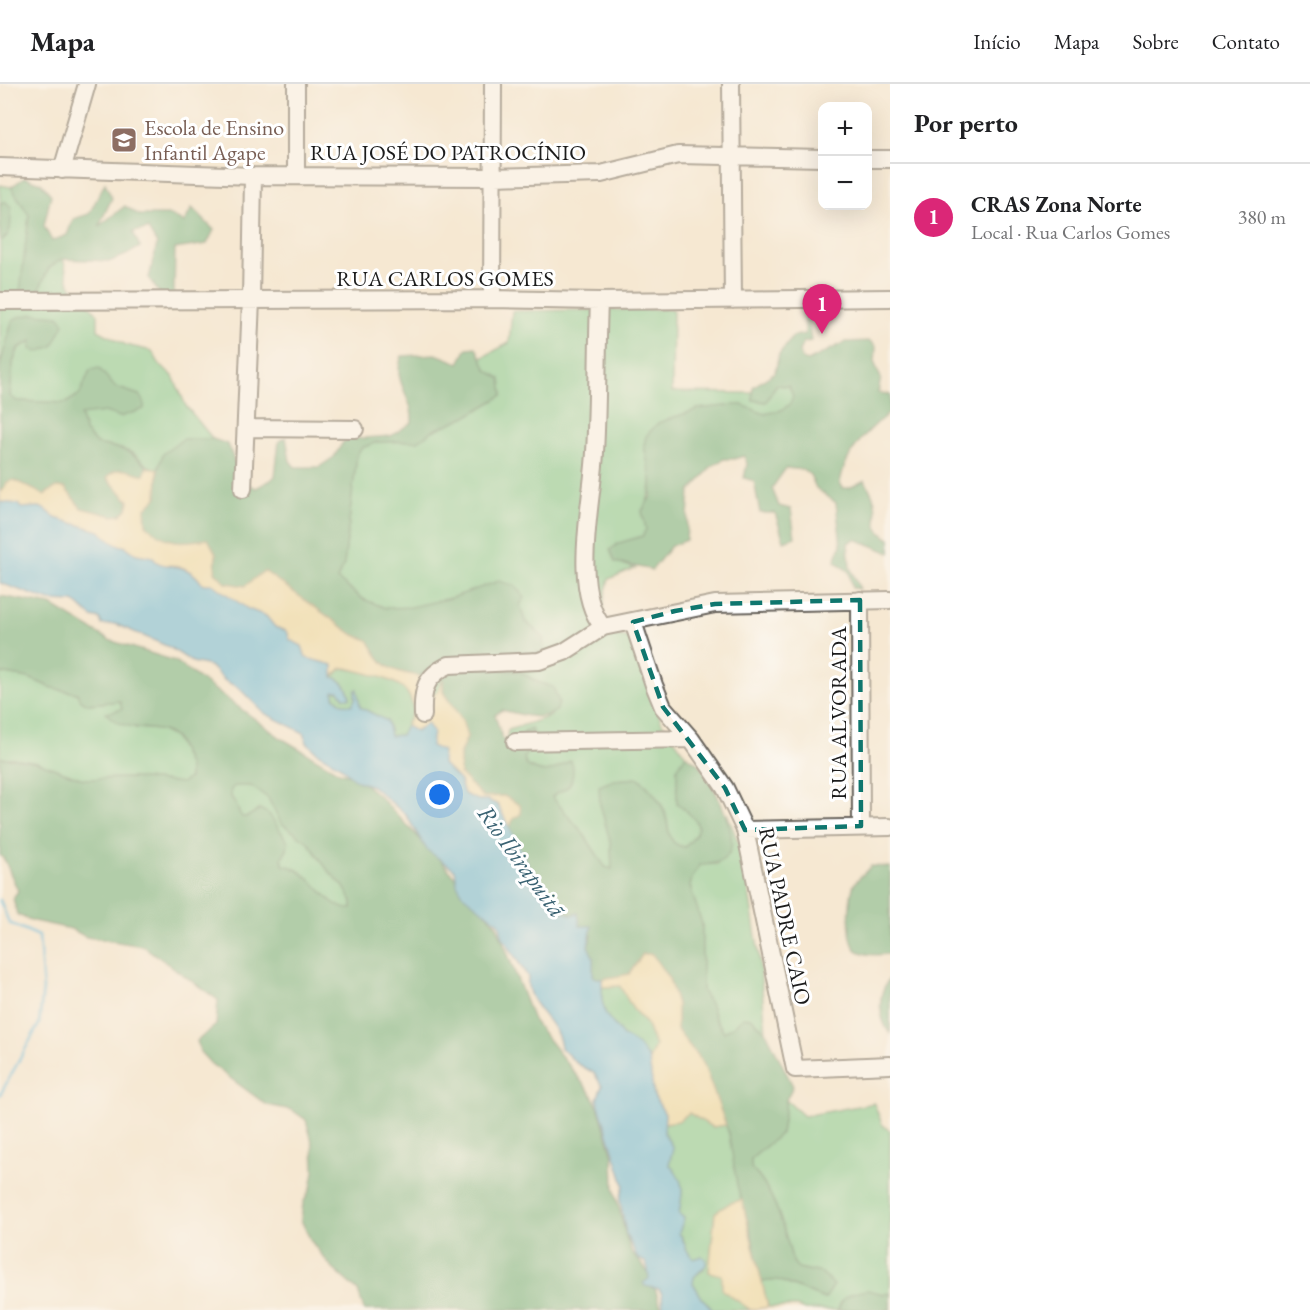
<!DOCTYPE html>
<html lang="pt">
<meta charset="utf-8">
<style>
:root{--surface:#fff;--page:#f2f2f2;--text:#202124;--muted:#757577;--line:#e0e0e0;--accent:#db2777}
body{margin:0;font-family:"EB Garamond",serif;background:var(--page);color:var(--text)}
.controls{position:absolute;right:18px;top:18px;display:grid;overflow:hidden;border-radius:12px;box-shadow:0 6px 24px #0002}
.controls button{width:54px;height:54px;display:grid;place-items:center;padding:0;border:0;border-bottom:2px solid var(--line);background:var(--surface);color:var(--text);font:30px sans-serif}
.you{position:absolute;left:440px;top:711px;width:21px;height:21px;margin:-15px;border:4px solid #fff;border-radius:50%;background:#1a73e8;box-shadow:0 0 0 9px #1a73e833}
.badge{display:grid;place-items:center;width:39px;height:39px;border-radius:50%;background:var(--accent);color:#fff;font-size:20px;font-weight:700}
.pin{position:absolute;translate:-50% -50px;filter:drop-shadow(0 2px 3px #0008)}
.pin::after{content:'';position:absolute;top:32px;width:21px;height:18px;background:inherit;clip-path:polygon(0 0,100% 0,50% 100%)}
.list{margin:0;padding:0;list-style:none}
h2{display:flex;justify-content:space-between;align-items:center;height:78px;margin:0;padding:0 24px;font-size:26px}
h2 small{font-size:20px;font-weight:400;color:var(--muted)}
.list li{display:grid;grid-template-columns:39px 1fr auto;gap:18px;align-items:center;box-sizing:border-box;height:108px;padding:0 24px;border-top:2px solid var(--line)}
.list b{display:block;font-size:22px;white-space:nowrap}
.list p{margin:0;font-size:20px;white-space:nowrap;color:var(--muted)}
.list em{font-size:20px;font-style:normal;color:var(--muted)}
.map{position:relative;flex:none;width:890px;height:1226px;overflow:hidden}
header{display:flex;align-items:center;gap:36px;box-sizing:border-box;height:84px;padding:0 30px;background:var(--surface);border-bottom:2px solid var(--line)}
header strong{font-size:28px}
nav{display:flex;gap:33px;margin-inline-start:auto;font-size:21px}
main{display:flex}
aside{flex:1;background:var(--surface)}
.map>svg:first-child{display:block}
.green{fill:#75c98d;stroke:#487254;stroke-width:1.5}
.forest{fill:#60ad78;stroke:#3e644a;stroke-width:1.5;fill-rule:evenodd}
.sand{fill:#eeda9e;stroke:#857b5d;stroke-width:1.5}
.water{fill:#61b9de;stroke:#3e6a7d;stroke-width:1.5}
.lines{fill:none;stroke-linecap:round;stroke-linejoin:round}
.stream{stroke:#61b9de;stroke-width:3}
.minor-casing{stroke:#68635c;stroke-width:20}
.minor{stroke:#fff;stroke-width:16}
.marked{fill:none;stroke:#0f766e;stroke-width:4.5;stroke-dasharray:12 8;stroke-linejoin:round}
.labels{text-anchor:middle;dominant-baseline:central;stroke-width:6;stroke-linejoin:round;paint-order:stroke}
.education-label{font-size:22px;fill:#785e54;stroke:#fff;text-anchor:start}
.street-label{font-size:22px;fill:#1c1c1c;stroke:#fff}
.water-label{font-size:24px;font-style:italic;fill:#3b6373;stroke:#fff}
</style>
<header>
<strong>Mapa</strong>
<nav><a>Início</a><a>Mapa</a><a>Sobre</a><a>Contato</a></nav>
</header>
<main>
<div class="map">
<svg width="890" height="1226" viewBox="0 0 890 1226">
<rect width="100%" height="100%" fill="#fff"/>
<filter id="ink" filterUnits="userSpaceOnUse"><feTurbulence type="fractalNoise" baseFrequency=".0167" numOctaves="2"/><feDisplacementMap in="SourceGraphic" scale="12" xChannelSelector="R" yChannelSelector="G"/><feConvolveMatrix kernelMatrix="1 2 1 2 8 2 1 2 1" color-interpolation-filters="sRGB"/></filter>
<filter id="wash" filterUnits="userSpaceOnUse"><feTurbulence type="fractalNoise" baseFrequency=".008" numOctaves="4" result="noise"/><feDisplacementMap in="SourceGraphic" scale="24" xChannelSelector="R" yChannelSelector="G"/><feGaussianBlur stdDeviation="1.35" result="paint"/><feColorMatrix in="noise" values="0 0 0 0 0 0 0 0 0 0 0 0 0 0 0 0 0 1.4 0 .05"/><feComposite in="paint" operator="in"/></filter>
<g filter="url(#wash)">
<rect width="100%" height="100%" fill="#f5e8d2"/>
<path class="green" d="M0 101 11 103 29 131 36 212 49 184 63 174 69 200 98 230V246L126 261 152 267 160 281 173 292 186 322 213 355C183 355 168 354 158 386 144 382 144 377 134 370 122 363 108 362 96 360L85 347 80 330 105 328 121 333 139 311 115 303 90 286 80 310 66 319 16 317 10 312 13 279 19 264 33 257 53 262 12 238 0 282Z
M673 225 672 308 753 309V316L766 318 776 301 789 302 793 312 790 320 782 326 764 330 742 321 698 325 644 361C650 388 657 401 642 427L646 445 643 452 619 459 615 478 635 484 609 495 604 515 603 535 616 551 631 554 662 639 686 671 677 685V719C697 737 708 741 685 763 664 761 671 741 664 725 658 713 649 703 639 694L614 696 600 720 611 760 612 786 605 783 583 749 552 713 557 707 570 677C550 688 547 693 526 681L524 673 534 660 523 657 515 662 506 657 508 646 551 632 553 603 537 598 521 588H448L438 607 429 615 419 592 437 581 502 569H543V553L525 537 520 521 499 497C472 507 413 530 385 524 366 520 352 507 337 495L344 480 357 370 362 363 377 358 418 357 432 347 469 331 503 311 501 295 487 286 481 274 509 259 512 227Z
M342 584C357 586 393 595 403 604 410 610 412 619 414 626L401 651 390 652 387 637 360 623 355 607V615L352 621 342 620 334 612V607H339L350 613C347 602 344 597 333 593Z
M0 589 29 594 52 604 77 609 88 620 120 617 122 625 135 644 160 646 175 654 190 685 189 694 182 699 133 694 83 695 37 678 13 674H0Z
M235 702H251L268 714 281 739 308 758 327 785 344 803 352 818V826C324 825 317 787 283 781L282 773 287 766 260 725 247 733H242C238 728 237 720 231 713V704Z
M727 729 743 771 759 871 766 948 752 934 724 948 715 934 711 921 702 907V840L690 802 692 794 700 781 717 780 731 761Z
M620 902 633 925 646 939 655 962 649 976 638 961 623 952 606 931 602 917V903Z
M786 1016 804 1032 874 1019 882 1040 890 1047V1226H805L797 1223H768L761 1198 778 1196 824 1215 822 1189 798 1184 793 1178C783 1143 777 1110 751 1084V1075L781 1049Z
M689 1028 712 1043 726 1041 729 1050 742 1116 730 1119 715 1129 709 1188 722 1191 731 1212 751 1226H713L702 1214 693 1199 694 1193 704 1185 687 1168 683 1154 679 1149 684 1134 679 1130C683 1106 686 1099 669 1080L673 1064 664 1049V1039L678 1037Z"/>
<path class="forest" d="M25 93 41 99 51 111 44 142 52 157 67 151 73 135 89 130 105 99 112 114 99 142 125 122 139 131H171L184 139 192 124 214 146 207 160 175 165 174 213 159 209 149 194 157 160 148 145 133 148 140 163 126 171 111 177 62 175 49 184 36 212 20 208 29 131 11 103Z
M5 117 11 123C10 136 14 151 0 157V120Z
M808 226 811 257 804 258 799 267 802 275 808 277 845 258 870 257 876 263 875 280 881 294 878 309 890 310V328C867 347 845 368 840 399L843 404H849L865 396C868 403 873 410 875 418 878 436 871 444 890 455V469L855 455 848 459 850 483 860 505 852 504 849 488 835 477 841 461 836 419 816 404 810 391 803 386 786 384 772 404 779 422 791 425 795 453 784 457 775 429H760L754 397 744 394 747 380 744 372 734 375H724L712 382 690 408 686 456 671 462 652 486 615 478 610 466 619 459 643 452 646 445 642 427 651 412V395L644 361 646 352 658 339 698 325 733 321H742L765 330 782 326 790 320 793 312 789 302 776 301 766 318 753 316V303L775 288 779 270 793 252 805 250 804 227Z
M34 230 59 232 64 240 53 262 38 268 31 265 32 257 18 264 13 279 10 312 17 317 66 319 80 310 90 286 99 284 115 303 139 311 144 317V325L120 333 105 328 80 331 85 347 96 360C119 364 130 365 147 383L144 391 120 385 107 394 129 417 127 425 121 431 113 432 81 424 65 404 57 403 44 411 14 396 0 408V282L12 238 18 233Z
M476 263 487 286 501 295 503 311 469 331 432 347 418 357 377 358 362 364 357 370 344 480 337 495 363 515 386 524 411 523 451 514 499 497 515 502 525 514 520 521 525 537 543 553 544 569H502L437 581 419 592C387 586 384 584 368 556L354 551 245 502 226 499 215 488 216 470 183 459 159 453 146 441 145 425 157 413 158 386 163 370 183 355H213L228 360 242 398 256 404 271 396 275 392 279 357 286 353 290 377 295 383H319L334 373 343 358 350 355 391 352 412 338C412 332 412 325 409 319 403 302 394 290 402 272L436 270 459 279 467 264Z
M0 512 51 521 109 556 175 577 281 654 339 688 355 692 380 713 444 780 497 842 533 936 592 1011 599 1025 613 1072 614 1104 626 1152 631 1167 651 1192 662 1226H364L358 1207 332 1184 311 1157 301 1136 303 1119 311 1104 314 1087 313 1061 306 1036 292 1026 267 1021 211 980 200 968 197 957 216 941 218 916 143 862 86 853 71 845 33 837 17 831 13 814 18 807 5 777 0 771V674H13L37 678 83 695 133 694 182 699 189 694C190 684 188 680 184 671 181 666 179 658 175 654 160 638 126 652 106 629L122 625 120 617 88 620 80 616 77 609 52 604 29 594 0 589ZM235 702H251L268 714 281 739 308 758 327 785 344 803 352 817V825C325 826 316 787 283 781L282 773 287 766 288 758 269 730 260 725 247 733H242C238 728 237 720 231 713V705Z
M464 582 521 588 537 598 553 603 559 618 557 626C542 639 520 630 502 626L495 631 502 654 515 662 523 657 524 648 531 645 535 652 533 660 524 673 526 681C548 693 550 688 571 676 574 684 574 700 565 705 559 709 557 708 552 713L583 749 605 783 612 785 611 760 600 720 599 702 614 696 639 694C648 703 658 713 663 725 671 741 664 761 685 763 708 741 697 737 677 719V685L686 671C691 675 698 678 701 683 712 698 740 751 729 769 722 780 711 780 700 781L692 794 690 802 702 840V907L711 921 715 934 724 948 734 942 743 933 752 934 766 948 793 1002 786 1016 781 1049 751 1075V1084C777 1111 783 1143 793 1178L798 1184 822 1189 834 1201 825 1215 778 1196 761 1198 752 1152 737 1101 729 1050 703 979 677 946V920L669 895 657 876 643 870 629 891 602 895 593 893V873L588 862 592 851 580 842 572 831 558 825 543 810 509 744 514 734 504 712 483 714 460 690V669L467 653C460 640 438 609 443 595 446 587 457 585 464 582Z
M871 782 890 783V870C879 871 868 872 858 867 846 860 848 810 855 799 859 793 866 788 871 782Z
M889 895H890V950C878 933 877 911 889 895Z
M868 1206 884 1210 890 1209V1226H838C842 1210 854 1208 868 1206Z"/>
<path class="sand" d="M147 383 158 386 157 413 145 425 146 441C167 461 181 459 208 455L216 470 215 488 226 499 245 502 264 487 354 551 368 556C384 584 386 586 419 592L429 614 438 607 443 595V608L462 636 467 653 460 669V690L483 713 504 712 520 721 521 730 514 734 509 744 498 721 488 716H478L464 710 460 697 442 679 431 662 427 639 416 648 406 642 414 626C412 618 410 610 403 604 391 594 362 588 347 584H342L333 593V581L306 574 302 562 290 556 287 547 275 543 266 532 248 525 212 501 202 500C198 492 188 485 179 482 169 479 157 486 153 473L136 470 126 463 115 460 99 447 55 434 49 428 40 423 21 424 18 420 0 418V408L4 405 7 398 14 396 44 411 57 403 65 404 81 424 113 432 121 431 127 425 129 417 107 394C117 380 130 387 144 391Z
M643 870H652L669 895 677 920V946L703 979 726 1041 712 1043 689 1029 678 1037 664 1039 665 1030 654 1012 649 976 655 962 646 939 633 925 620 902 602 903V895L629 890Z
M742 1116 768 1223 751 1226 722 1206V1191L709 1188 715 1129 730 1119Z"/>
<path class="water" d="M0 418 18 420 21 424 40 423 49 428 55 434 99 447 115 460 126 463 136 470 153 473C158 488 187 474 202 500H212L248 525 266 532 275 543 287 547 290 556 302 562 306 574 333 581V593C344 597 347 602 350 614H344L339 607H334V613L342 620 352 621 355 615V607L357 605 360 623 387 637 390 652 401 651 406 642 416 648 427 639 433 648 431 662 443 667 442 679 460 697 464 710 478 716H488L498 721 543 810 558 825 572 831 578 829 580 842H592L588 862 593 873V893L602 895V917L606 931 623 952 638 961 649 976 654 1012 665 1030 664 1049 673 1064 669 1080C686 1099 683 1106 679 1130L684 1134 679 1149C687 1159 682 1164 694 1175L702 1172 706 1176V1181L694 1193 693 1199 702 1214 713 1226H663L662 1210 659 1205 645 1202 643 1199 649 1195 648 1185 645 1178 638 1175 626 1150 620 1116 624 1101 597 1015 602 1002 594 989 576 979 561 964C559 936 524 922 528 893L503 854 499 839 464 812 457 800 455 786 427 766 406 731 372 702 355 696 339 681 319 670 307 659 304 649 264 629 238 603 225 597 210 582 192 578 169 563 116 540 102 541 100 535 92 533 74 518 50 517 0 499Z"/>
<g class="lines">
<path class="stream" d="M0 816 9 839 39 852 43 905 39 940 0 1011"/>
</g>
</g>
<g filter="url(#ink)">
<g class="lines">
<defs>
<path id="minor" d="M731 0 733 216
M868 75H890
M0 83 253 92 494 93 601 90 678 71 822 74
M62 86 87 0
M296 91V0
M492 215 493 0
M0 217 492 215 599 217 890 214
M599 217C597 267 598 318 595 368 593 416 570 504 603 543
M246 344 355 345
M243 405 251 216 253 92
M860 516 861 742
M633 538 654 601 663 623 691 655 725 704 745 746 795 985 890 981
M423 631C422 606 425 592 449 581L539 577 564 568 603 543 715 520 890 516
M515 658 691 655
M745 746 890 743"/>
</defs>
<use href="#minor" class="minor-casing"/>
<use href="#minor" class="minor"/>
</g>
</g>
<path d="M0 0H890V1226H0ZM860 516 861 742 745 746 725 704 663 623 633 538 675 527 715 520Z" fill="#f5e8d2" fill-opacity=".55" fill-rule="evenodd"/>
<path class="marked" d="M860 516 861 742 745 746 725 704 663 623 633 538 675 527 715 520Z"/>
<defs>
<symbol id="school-square" viewBox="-11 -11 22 22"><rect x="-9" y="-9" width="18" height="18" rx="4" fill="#8d6e63" stroke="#fff"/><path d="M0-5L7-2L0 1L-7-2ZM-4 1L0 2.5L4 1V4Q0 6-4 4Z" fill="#fff"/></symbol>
</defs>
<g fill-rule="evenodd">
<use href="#school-square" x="109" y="41" width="30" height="30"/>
</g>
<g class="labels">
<g class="education-label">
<text x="144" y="43">Escola de Ensino<tspan x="144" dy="25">Infantil Agape</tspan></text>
</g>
<g class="street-label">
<text x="448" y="68">RUA JOSÉ DO PATROCÍNIO</text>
<text x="445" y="194">RUA CARLOS GOMES</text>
<text transform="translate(838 629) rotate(-90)">RUA ALVORADA</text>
<text transform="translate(785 832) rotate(78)">RUA PADRE CAIO</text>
</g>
<g class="water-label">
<text transform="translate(522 777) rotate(54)">Rio Ibirapuitã</text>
</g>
</g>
</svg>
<div class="controls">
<button>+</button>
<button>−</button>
</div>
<div class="you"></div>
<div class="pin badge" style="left:822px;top:250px">1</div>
</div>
<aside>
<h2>Por perto<small></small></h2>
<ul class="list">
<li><span class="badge">1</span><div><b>CRAS Zona Norte</b><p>Local · Rua Carlos Gomes</p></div><em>380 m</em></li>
</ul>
</aside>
</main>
